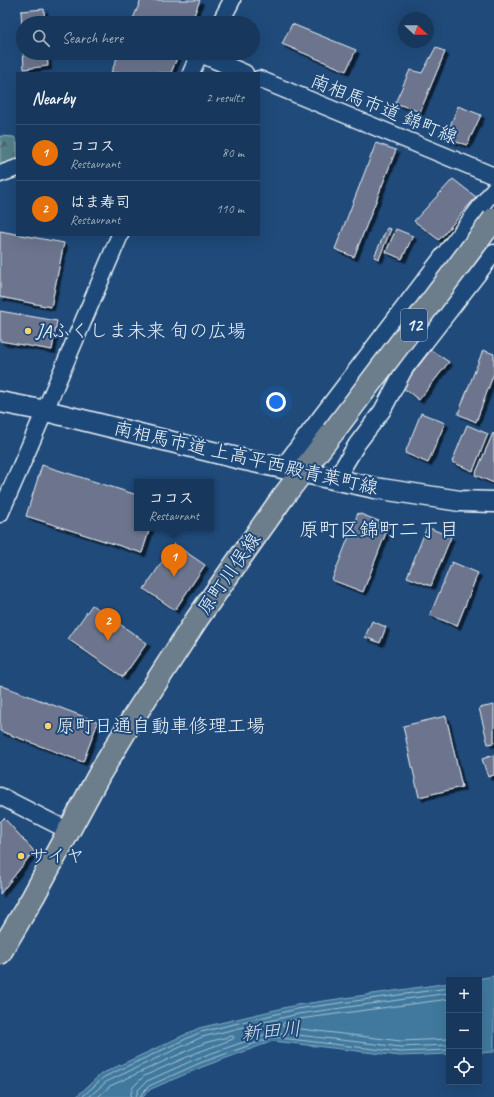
<!DOCTYPE html>
<meta charset="utf-8">
<style>
:root{--surface:#17385c;--page:#244365;--text:#f1f3f6;--muted:#9eacbb;--line:#365272;--accent:#8c9099}
body{margin:0;font-family:Caveat,"Klee One",sans-serif;background:var(--page);color:var(--text)}
.controls{position:absolute;right:12px;bottom:12px;display:grid;overflow:hidden;border-radius:0px;box-shadow:0 4px 16px #0002}
.controls button{width:36px;height:36px;display:grid;place-items:center;padding:0;border:0;border-bottom:1px solid var(--line);background:var(--surface);color:var(--text);font:20px sans-serif}
.compass{position:absolute;left:398px;top:12px;width:36px;height:36px;border-radius:50%;background:var(--surface);box-shadow:0 4px 16px #0002;rotate:112deg}
.you{position:absolute;left:276px;top:402px;width:14px;height:14px;margin:-10px;border:3px solid #fff;border-radius:50%;background:#1a73e8;box-shadow:0 0 0 6px #1a73e833}
.badge{display:grid;place-items:center;width:26px;height:26px;border-radius:50%;background:var(--accent);color:#fff;font-size:13px;font-weight:700}
.pin{position:absolute;translate:-50% -33px;filter:drop-shadow(0 1px 2px #0008)}
.pin::after{content:'';position:absolute;top:21px;width:14px;height:12px;background:inherit;clip-path:polygon(0 0,100% 0,50% 100%)}
.popup{position:absolute;left:134px;top:479px;width:80px;height:52px;box-sizing:border-box;display:grid;place-content:center;border-radius:0px;background:var(--surface);filter:drop-shadow(0 1px 3px #0005);font-size:13px;white-space:nowrap;color:var(--muted)}
.popup b{font-size:15px;color:var(--text)}
.popup::after{content:'';position:absolute;left:50%;top:100%;margin-left:-8px;border:8px solid transparent;border-top-color:var(--surface)}
.list{margin:0;padding:0;list-style:none}
h2{display:flex;justify-content:space-between;align-items:center;height:52px;margin:0;padding:0 16px;font-size:17px}
h2 small{font-size:13px;font-weight:400;color:var(--muted)}
.list li{display:grid;grid-template-columns:26px 1fr auto;gap:12px;align-items:center;box-sizing:border-box;height:56px;padding:0 16px;border-top:1px solid var(--line)}
.list b{display:block;font-size:15px;white-space:nowrap}
.list p{margin:0;font-size:13px;white-space:nowrap;color:var(--muted)}
.list em{font-size:13px;font-style:normal;color:var(--muted)}
.icon{flex:none;width:22px;height:22px;fill:none;stroke:currentColor;stroke-width:2;stroke-linecap:round;stroke-linejoin:round}
.map{position:relative;flex:none;width:494px;height:1097px;overflow:hidden}
.search{position:absolute;background:var(--surface);box-shadow:0 4px 16px #0002;left:16px;top:16px;width:244px;height:44px;display:flex;align-items:center;gap:10px;box-sizing:border-box;padding:0 14px;border-radius:22px;color:var(--muted);font-size:15px}
.panel{position:absolute;background:var(--surface);box-shadow:0 4px 16px #0002;left:16px;top:72px;width:244px;height:164px;border-radius:0px}
.map>svg:first-child{display:block}
.forest{fill:url(#forest-firs);stroke:#9eb9c0}
.water{fill:#41799d;stroke:#84a9c1}
.lines{fill:none;stroke-linecap:round;stroke-linejoin:round}
.shore{stroke:#a5c1d4;stroke-width:1}
.building{fill:#6c748d;stroke:#e8f1f8;filter:url(#shadow)}
.minor-casing{stroke:#e8f1f8;stroke-width:19}
.tertiary-casing{stroke:#e8f1f8;stroke-width:23}
.primary-casing{stroke:#e8f1f8;stroke-width:25}
.minor{stroke:#1f4a7a;stroke-width:16}
.tertiary{stroke:#1f4a7a;stroke-width:20}
.primary{stroke:#6c7d8b;stroke-width:22}
.primary-bridge-casing{stroke:#e8f1f8;stroke-width:25;stroke-linecap:butt}
.primary-bridge{stroke:#6c7d8b;stroke-width:22}
.poi-dot{fill:#ffd166;stroke:#1f4a7a;stroke-width:1.5}
.labels{text-anchor:middle;dominant-baseline:central;stroke-width:4;stroke-linejoin:round;paint-order:stroke}
.shield{fill:#1f4a7a;stroke:#acbfd2;stroke-width:1}
.shield-label{font-size:18px;font-weight:bold;fill:#e8f1f8}
.street-label{font-size:19px;fill:#e8f1f8;stroke:#1f4a7a}
.poi-label{font-size:19px;fill:#e8f1f8;stroke:#1f4a7a;text-anchor:start}
.neighbourhood-label{font-size:20px;fill:#e8f1f8;stroke:#1f4a7a}
.water-label{font-size:20px;font-style:italic;fill:#cfdfea;stroke:#1f4a7a}
</style>
<div class="map">
<svg width="494" height="1097" viewBox="0 0 494 1097">
<defs>
<pattern id="forest-firs" width="22" height="20" patternUnits="userSpaceOnUse"><rect width="22" height="20" fill="#558189"/><path d="M5 1l3.5 6h-7zM16 11l3.5 6h-7z" fill="#4e676d"/></pattern>
<filter id="shadow"><feDropShadow dx="3.5" dy="3.5" stdDeviation="0" flood-color="#0009"/></filter>
</defs>
<rect width="100%" height="100%" fill="#1f4a7a"/>
<filter id="ink" filterUnits="userSpaceOnUse"><feTurbulence type="fractalNoise" baseFrequency=".025" numOctaves="2"/><feDisplacementMap in="SourceGraphic" scale="8" xChannelSelector="R" yChannelSelector="G"/><feConvolveMatrix kernelMatrix="1 2 1 2 8 2 1 2 1" color-interpolation-filters="sRGB"/></filter>
<g filter="url(#ink)">
<path class="forest" d="M0 136 14 137 17 143V164L0 170Z"/>
<path class="water" d="M494 976V1052L479 1053V980H471Z
M449 983V1054L400 1056 273 1041 202 1067 151 1089 143 1097H76L101 1074 199 1028 296 1005Z"/>
<g class="lines">
<path class="shore" d="M449 999 299 1019 284 1023 282 1025 284 1027 401 1041 449 1039
M82 1097 104 1077 201 1032 297 1009 449 988
M89 1097 106 1082 202 1037 298 1014 449 993
M98 1097 110 1086 204 1043 232 1036 234 1037 233 1039 196 1053 144 1076 133 1087 130 1097
M136 1097 138 1090 147 1081 198 1058 272 1032 401 1047 449 1045
M141 1097 142 1093 149 1086 200 1063 273 1037 400 1052 449 1050"/>
</g>
<path class="building" d="M141 0H200L191 23H131Z
M44 9 45 23H23V53H47L48 66 24 69 21 11Z
M292 24 356 50 346 71 282 44Z
M436 47 445 52 420 112 395 103 410 70 422 73Z
M119 53H179L171 73H111Z
M458 106 481 115 467 145 445 139Z
M376 143 396 150 354 257 335 249Z
M453 179 476 197 439 240 414 221Z
M387 228 391 229 379 259 374 257Z
M396 229 413 236 402 259 386 252Z
M0 231 64 243 51 307 0 297Z
M0 311 57 321 52 350 0 341Z
M431 350 449 362 419 400 402 387Z
M483 350 494 354V373L476 422 458 414Z
M421 413 445 423 428 463 405 453Z
M467 425 488 434 473 471 452 462Z
M493 433 494 434V483L475 475Z
M42 465 137 495V528H150L142 553 26 516Z
M358 513 389 525 363 592 332 580Z
M427 527 451 537 431 586 407 577Z
M174 544 205 565 175 610 144 589Z
M452 562 478 573 457 626 430 615Z
M92 605 147 643 123 677 68 639Z
M372 621 386 627 380 643 365 637Z
M0 685 98 722 83 762 0 731Z
M494 705V743L488 744 479 708Z
M446 716 462 787 419 797 403 726Z
M494 755V775L488 777 482 759Z
M4 818 34 851 0 894V822Z"/>
<g class="lines">
<defs>
<path id="minor" d="M220 23 232 0
M200 54 245 73
M191 73 200 53
M259 79 494 176
M0 174 17 168
M282 468 494 189
M336 479 357 444 382 411 405 368 494 253
M0 514C41 421 80 328 120 235
M0 796 69 831"/>
<path id="tertiary" d="M0 402 46 411 245 460 375 488 460 501 494 502"/>
<path id="primary" d="M0 953 33 897 100 773 135 715 197 619 283 497 333 432"/>
</defs>
<use href="#minor" class="minor-casing"/>
<use href="#tertiary" class="tertiary-casing"/>
<use href="#primary" class="primary-casing"/>
<use href="#minor" class="minor"/>
<use href="#tertiary" class="tertiary"/>
<use href="#primary" class="primary"/>
<defs>
<path id="primary-bridge" d="M333 432 494 219"/>
</defs>
<use href="#primary-bridge" class="primary-bridge-casing"/>
<use href="#primary-bridge" class="primary-bridge"/>
</g>
</g>
<g class="poi-dot">
<circle cx="28" cy="331" r="4"/>
<circle cx="48" cy="726" r="4"/>
<circle cx="21" cy="856" r="4"/>
</g>
<g class="labels">
<rect class="shield" x="401" y="309" width="26" height="32" rx="3"/>
<g class="shield-label">
<text x="414" y="325">12</text>
</g>
<g class="street-label">
<text transform="translate(384 109) rotate(22)">南相馬市道 錦町線</text>
<text transform="translate(246 458) rotate(13)">南相馬市道 上高平西殿青葉町線</text>
<text transform="translate(229 574) rotate(-55)">原町川俣線</text>
</g>
<g class="poi-label">
<text x="36" y="331">JAふくしま未来 旬の広場</text>
<text x="56" y="726">原町日通自動車修理工場</text>
<text x="29" y="856">サイヤ</text>
</g>
<g class="neighbourhood-label">
<text x="379" y="529">原町区錦町二丁目</text>
</g>
<g class="water-label">
<text transform="translate(271 1031) rotate(-5)">新田川</text>
</g>
</g>
</svg>
<div class="controls">
<button>+</button>
<button>−</button>
<button><svg class="icon" aria-label="locate" viewBox="0 0 24 24"><circle cx="12" cy="12" r="6"/><path d="M12 2v4M12 18v4M2 12h4M18 12h4"/></svg></button>
</div>
<svg class="compass" viewBox="-18 -18 36 36"><path d="M0-13l5 13h-10z" fill="#e53935"/><path d="M0 13l5-13h-10z" fill="#9eacbb"/></svg>
<div class="you"></div>
<div class="pin badge" style="left:174px;top:577px;background:#e8710a">1</div>
<div class="popup"><b>ココス</b>Restaurant</div>
<div class="pin badge" style="left:108px;top:641px;background:#e8710a">2</div>
<div class="search"><svg class="icon" aria-label="search" viewBox="0 0 24 24"><circle cx="10" cy="10" r="6"/><path d="M15 15l6 6"/></svg>Search here</div>
<section class="panel">
<h2>Nearby<small>2 results</small></h2>
<ul class="list">
<li><span class="badge" style="background:#e8710a">1</span><div><b>ココス</b><p>Restaurant</p></div><em>80 m</em></li>
<li><span class="badge" style="background:#e8710a">2</span><div><b>はま寿司</b><p>Restaurant</p></div><em>110 m</em></li>
</ul>
</section>
</div>
